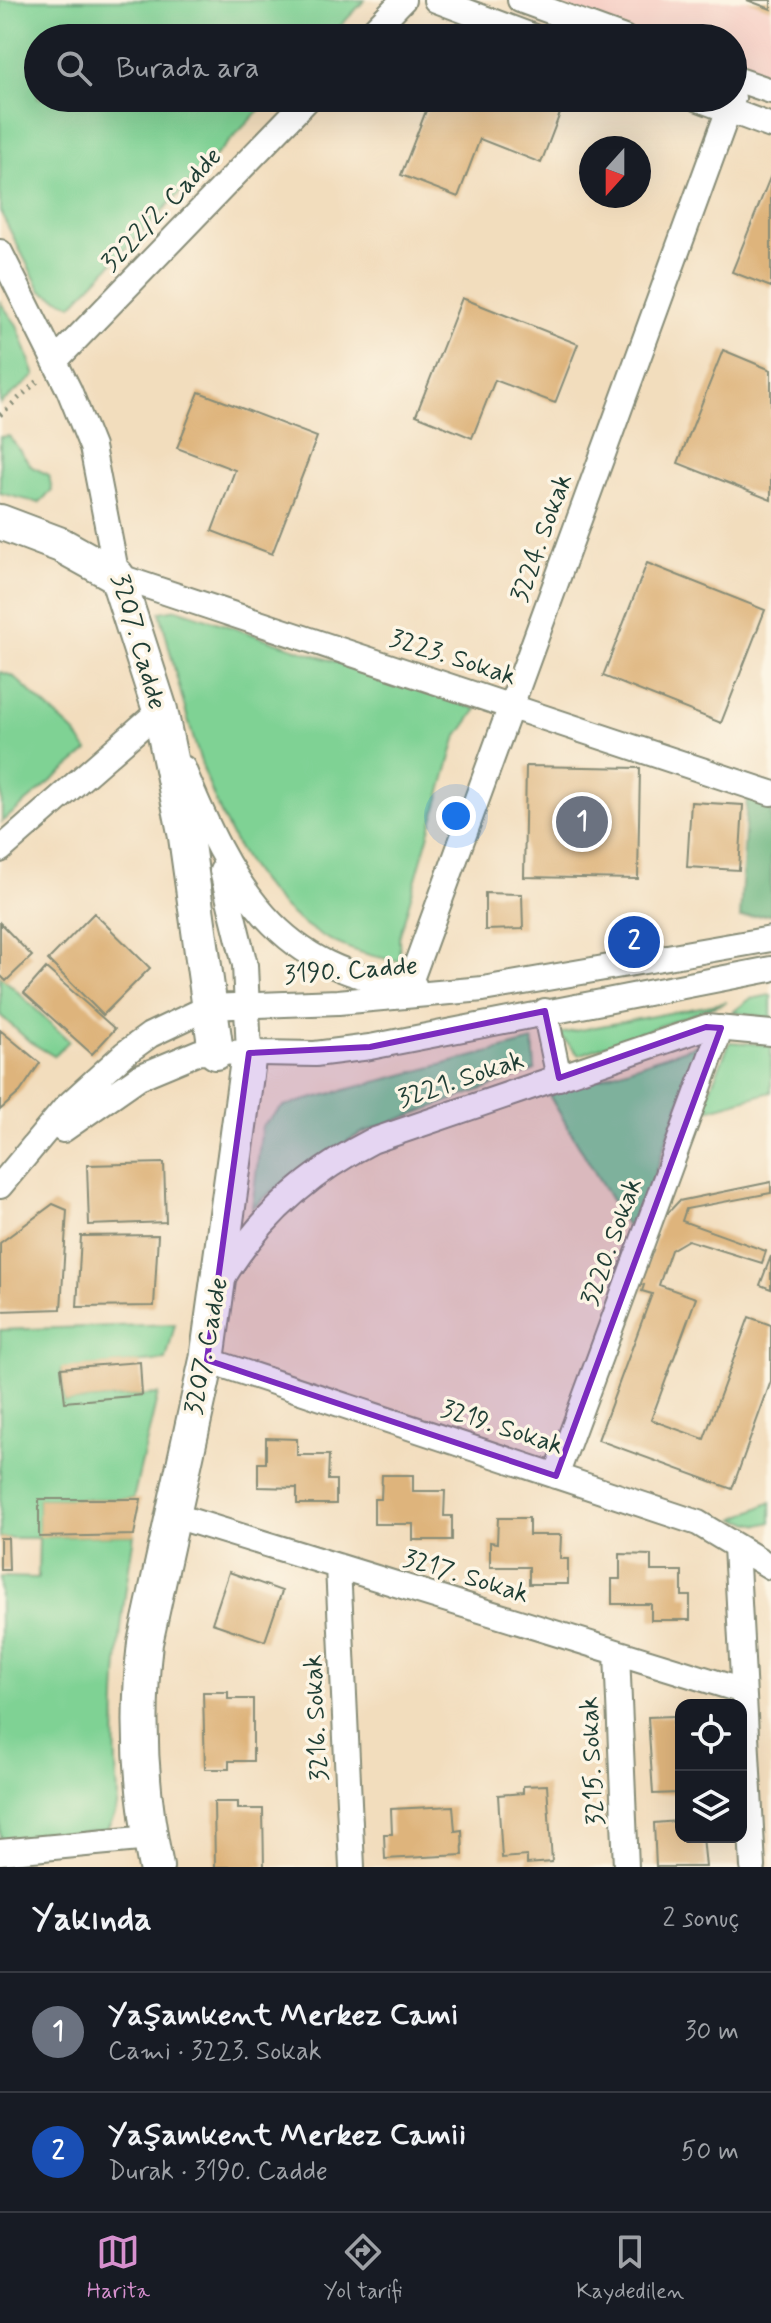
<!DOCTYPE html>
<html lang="tr">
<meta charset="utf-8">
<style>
:root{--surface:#171b24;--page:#20242c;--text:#f1f3f6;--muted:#9ea1a6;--line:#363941;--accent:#d690ce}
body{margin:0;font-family:Mynerve,sans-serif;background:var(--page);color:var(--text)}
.controls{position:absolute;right:24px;bottom:24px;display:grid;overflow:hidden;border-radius:16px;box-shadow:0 8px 32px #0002}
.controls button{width:72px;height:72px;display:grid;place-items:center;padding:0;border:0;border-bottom:2px solid var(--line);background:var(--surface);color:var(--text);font:40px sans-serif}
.compass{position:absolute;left:579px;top:136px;width:72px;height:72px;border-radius:50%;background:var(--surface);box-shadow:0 8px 32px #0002;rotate:201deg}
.you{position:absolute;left:456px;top:816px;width:28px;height:28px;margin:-20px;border:6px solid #fff;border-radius:50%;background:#1a73e8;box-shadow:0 0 0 12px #1a73e833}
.badge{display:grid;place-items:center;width:52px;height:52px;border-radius:50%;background:var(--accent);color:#fff;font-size:26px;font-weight:700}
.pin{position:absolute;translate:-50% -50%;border:4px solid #fff;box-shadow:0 2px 8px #0006}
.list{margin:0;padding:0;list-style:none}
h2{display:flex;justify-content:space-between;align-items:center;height:104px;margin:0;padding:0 32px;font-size:34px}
h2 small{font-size:26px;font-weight:400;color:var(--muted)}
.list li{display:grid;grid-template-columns:52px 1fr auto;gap:24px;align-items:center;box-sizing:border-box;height:120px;padding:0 32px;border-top:2px solid var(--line)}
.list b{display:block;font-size:30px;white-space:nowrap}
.list p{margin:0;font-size:26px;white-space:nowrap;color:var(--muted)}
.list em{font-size:26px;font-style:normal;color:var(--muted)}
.icon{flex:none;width:44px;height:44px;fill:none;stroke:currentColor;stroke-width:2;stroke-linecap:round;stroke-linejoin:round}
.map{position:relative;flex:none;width:771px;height:1867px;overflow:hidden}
.search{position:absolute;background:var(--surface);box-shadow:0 8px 32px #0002;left:24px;right:24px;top:24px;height:88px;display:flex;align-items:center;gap:20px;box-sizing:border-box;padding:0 28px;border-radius:44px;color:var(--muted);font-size:30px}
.sheet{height:344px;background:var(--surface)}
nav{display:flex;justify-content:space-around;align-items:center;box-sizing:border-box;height:112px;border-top:2px solid var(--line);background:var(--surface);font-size:22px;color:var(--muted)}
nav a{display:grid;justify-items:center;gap:4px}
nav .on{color:var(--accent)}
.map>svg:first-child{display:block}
.built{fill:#f7d1c7}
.green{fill:#7fd294;stroke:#4f8864;stroke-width:2}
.forest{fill:#67b47e;stroke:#437859;stroke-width:2}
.building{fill:#deb47b}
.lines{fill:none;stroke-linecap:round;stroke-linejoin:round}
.street-casing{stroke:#888d78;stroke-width:28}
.secondary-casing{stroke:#888d78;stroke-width:38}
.path{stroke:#888d78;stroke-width:5;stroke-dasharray:2 6;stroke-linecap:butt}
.street{stroke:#fff;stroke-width:24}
.secondary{stroke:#fff;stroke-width:34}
.marked{fill:#7b2cbf;fill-opacity:0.2;stroke:#7b2cbf;stroke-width:6;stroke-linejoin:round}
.labels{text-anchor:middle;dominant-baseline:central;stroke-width:7;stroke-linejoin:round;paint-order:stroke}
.street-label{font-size:26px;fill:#1f3d34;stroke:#fcf5e5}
</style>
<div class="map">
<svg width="771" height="1867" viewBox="0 0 771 1867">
<rect width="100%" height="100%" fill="#fcf5e5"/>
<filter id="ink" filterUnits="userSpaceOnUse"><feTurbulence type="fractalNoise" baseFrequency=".0125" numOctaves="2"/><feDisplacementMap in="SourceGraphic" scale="16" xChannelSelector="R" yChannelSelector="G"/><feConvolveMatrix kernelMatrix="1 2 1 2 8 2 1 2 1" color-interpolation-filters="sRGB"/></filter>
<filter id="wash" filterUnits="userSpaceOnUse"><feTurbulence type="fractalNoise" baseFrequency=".006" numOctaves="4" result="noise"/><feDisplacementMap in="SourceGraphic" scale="32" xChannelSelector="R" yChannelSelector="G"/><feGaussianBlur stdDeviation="1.8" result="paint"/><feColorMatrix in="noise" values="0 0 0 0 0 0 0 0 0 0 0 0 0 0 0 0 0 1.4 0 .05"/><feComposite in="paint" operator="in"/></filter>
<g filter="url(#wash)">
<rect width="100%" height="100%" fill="#f2ddbd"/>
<path class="built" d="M547 0H771V82L733 68V38H651Z"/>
<path class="green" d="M0 0H365L329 38H38V98H271L72 305 41 291 0 211Z
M0 302 17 325 35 376 0 404Z
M9 436 32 467 49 475 52 491 39 503 0 493V437Z
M177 609 477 709 456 739 399 938 400 961C227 939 197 752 160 612Z
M0 672 13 676 74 732 88 751 2 822Z
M0 975 69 1041 54 1056 30 1042 0 1015Z
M771 995V1018L733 1012 750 999Z
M727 1002 579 1055 559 1034Z
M533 1041 535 1070 362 1133 304 1165 252 1208 262 1126 284 1106Z
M730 1042 771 1045V1092L700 1112Z
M700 1044 633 1237 549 1095Z
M175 1324 166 1360 61 1369 65 1402 158 1394 133 1499H39V1537L134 1535C121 1613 113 1687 116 1765 117 1792 123 1808 106 1830L0 1839V1577L38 1578 39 1538H0V1330Z
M771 1502V1522L760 1525 735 1519Z"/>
<path class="forest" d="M747 795 771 804V914L740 918Z"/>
<g id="blocks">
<path class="building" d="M747 0H771V9Z
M431 98H552L564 103 541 163 480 139 458 197 401 175Z
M771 175V287L732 272Z
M462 298 578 344 555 403 495 380 472 438 416 415Z
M723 350 771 370V500L678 463Z
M199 392 317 437 272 554 212 531 235 470 177 448Z
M647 563 765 610 721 723 603 676Z
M526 766 640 768 638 879 524 877Z
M691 802 743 805 739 870 687 867Z
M485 893 522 894 523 929 485 930Z
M94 913 150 968 103 1015 48 960Z
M0 923 32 956 6 981 0 975Z
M46 968 115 1029 92 1054 24 993Z
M0 1030 40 1063 20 1092 0 1110Z
M164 1163 166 1222 89 1225 87 1165Z
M771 1182V1193L686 1209 682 1221 766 1251 762 1263 688 1240 671 1250 659 1285 696 1298 651 1420 704 1439 749 1317 771 1325V1381L732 1489 598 1440 652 1294 642 1291 644 1285 640 1284 664 1217 679 1201Z
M53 1204 67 1210 61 1309 0 1311V1243Z
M158 1235 154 1306 77 1307 81 1236Z
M771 1256V1289L760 1285Z
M140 1362 142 1395 65 1402 61 1368Z
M266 1438 297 1439V1455H329L328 1480H336V1504H297V1488L258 1487V1463H266Z
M382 1475H413V1491H445L444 1516H452V1540H413V1524H374V1499H381Z
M39 1499H141L134 1535 39 1537Z
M498 1518H529V1535H561L560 1559H568V1584H529V1567H490V1542L497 1543Z
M0 1538H8L9 1570H0Z
M620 1554 651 1555V1571H682V1596H690V1620H651V1604H612V1579H620Z
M229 1572 282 1591 265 1641 212 1623Z
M203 1692H228V1699H253V1761H229V1769H205Z
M673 1716V1723L681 1722V1785L677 1786 678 1793 653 1794 648 1717Z
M547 1785 552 1862 527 1864V1856L502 1858 498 1795 523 1793V1786Z
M214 1802H238V1809H263L264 1867H215Z
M453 1806 455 1831 462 1830 463 1855 385 1859 384 1834H392L391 1809Z
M678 1821 681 1837H703L706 1867H656L654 1823Z"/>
</g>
</g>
<g filter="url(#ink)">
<use href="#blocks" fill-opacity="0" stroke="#888d78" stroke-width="2"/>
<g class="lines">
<defs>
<path id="street" d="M436 0 537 38
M520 0 624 38
M366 38 403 0
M733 78 771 91
M696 98 771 126
M0 252 69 390 92 447 117 576 771 793
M55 361 309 98
M183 768C229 881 278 976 414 985
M0 850 160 710 165 723
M222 871 245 965 249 1053
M409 985 733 98
M545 1011 559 1078
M63 1130 139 1077 199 1052 315 1054 370 1047 771 969
M0 1186 66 1107 124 1054 150 1035 209 1007 338 1002 483 989 771 939
M221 1281C257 1220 309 1173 372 1141L706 1027 771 1033
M207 1360 698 1523 771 1567
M556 1476 721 1028
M172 1515 743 1691
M736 1546 753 1867
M338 1566 352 1867
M617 1653 626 1867
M0 1852 150 1838"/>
<path id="secondary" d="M0 522 61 545 117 576 160 710 186 837 216 1052
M156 1867C140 1791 136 1720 145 1643L207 1360 249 1053"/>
</defs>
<use href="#street" class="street-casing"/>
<use href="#secondary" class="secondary-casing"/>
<path class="path" d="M0 415 39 380"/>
<use href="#street" class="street"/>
<use href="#secondary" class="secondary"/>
</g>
</g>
<path class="marked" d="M545 1011 559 1078 706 1027 721 1028 556 1476 207 1360 249 1053 370 1047Z"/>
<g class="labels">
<g class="street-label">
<text transform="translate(162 210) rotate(-46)">3222/2. Cadde</text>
<text transform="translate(542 538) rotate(-70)">3224. Sokak</text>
<text transform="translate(138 642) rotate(74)">3207. Cadde</text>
<text transform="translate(453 658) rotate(18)">3223. Sokak</text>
<text transform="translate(351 971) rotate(-4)">3190. Cadde</text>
<text transform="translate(461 1080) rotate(-18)">3221. Sokak</text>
<text transform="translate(612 1242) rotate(-70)">3220. Sokak</text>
<text transform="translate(207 1346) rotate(-79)">3207. Cadde</text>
<text transform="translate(502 1428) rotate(18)">3219. Sokak</text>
<text transform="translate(466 1577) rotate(17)">3217. Sokak</text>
<text transform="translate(317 1718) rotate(-93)">3216. Sokak</text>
<text transform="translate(593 1761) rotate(-93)">3215. Sokak</text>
</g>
</g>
</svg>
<div class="controls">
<button><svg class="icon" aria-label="locate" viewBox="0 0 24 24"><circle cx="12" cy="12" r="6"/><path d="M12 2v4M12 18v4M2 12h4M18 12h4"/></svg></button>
<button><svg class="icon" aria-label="layers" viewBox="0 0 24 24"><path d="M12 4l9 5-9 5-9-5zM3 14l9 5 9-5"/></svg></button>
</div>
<svg class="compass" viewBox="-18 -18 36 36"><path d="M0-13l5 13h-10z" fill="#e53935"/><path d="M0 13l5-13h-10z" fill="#9ea1a6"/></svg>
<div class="you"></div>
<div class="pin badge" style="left:582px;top:822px;background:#6b7280">1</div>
<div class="pin badge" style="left:634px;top:942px;background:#1a4fb4">2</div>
<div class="search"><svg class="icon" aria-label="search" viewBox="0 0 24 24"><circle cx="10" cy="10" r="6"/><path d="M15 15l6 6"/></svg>Burada ara</div>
</div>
<section class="sheet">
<h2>Yakında<small>2 sonuç</small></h2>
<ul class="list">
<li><span class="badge" style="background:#6b7280">1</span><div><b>Yaşamkent Merkez Cami</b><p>Cami · 3223. Sokak</p></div><em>30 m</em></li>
<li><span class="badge" style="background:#1a4fb4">2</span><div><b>Yaşamkent Merkez Camii</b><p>Durak · 3190. Cadde</p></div><em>50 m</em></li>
</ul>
</section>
<nav>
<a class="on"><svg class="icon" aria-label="map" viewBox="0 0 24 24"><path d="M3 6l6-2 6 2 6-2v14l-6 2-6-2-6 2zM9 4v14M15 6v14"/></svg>Harita</a>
<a><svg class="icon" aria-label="directions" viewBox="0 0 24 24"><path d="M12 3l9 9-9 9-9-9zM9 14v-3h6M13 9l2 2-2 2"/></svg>Yol tarifi</a>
<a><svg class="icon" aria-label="saved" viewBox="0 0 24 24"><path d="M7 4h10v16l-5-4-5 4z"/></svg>Kaydedilen</a>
</nav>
